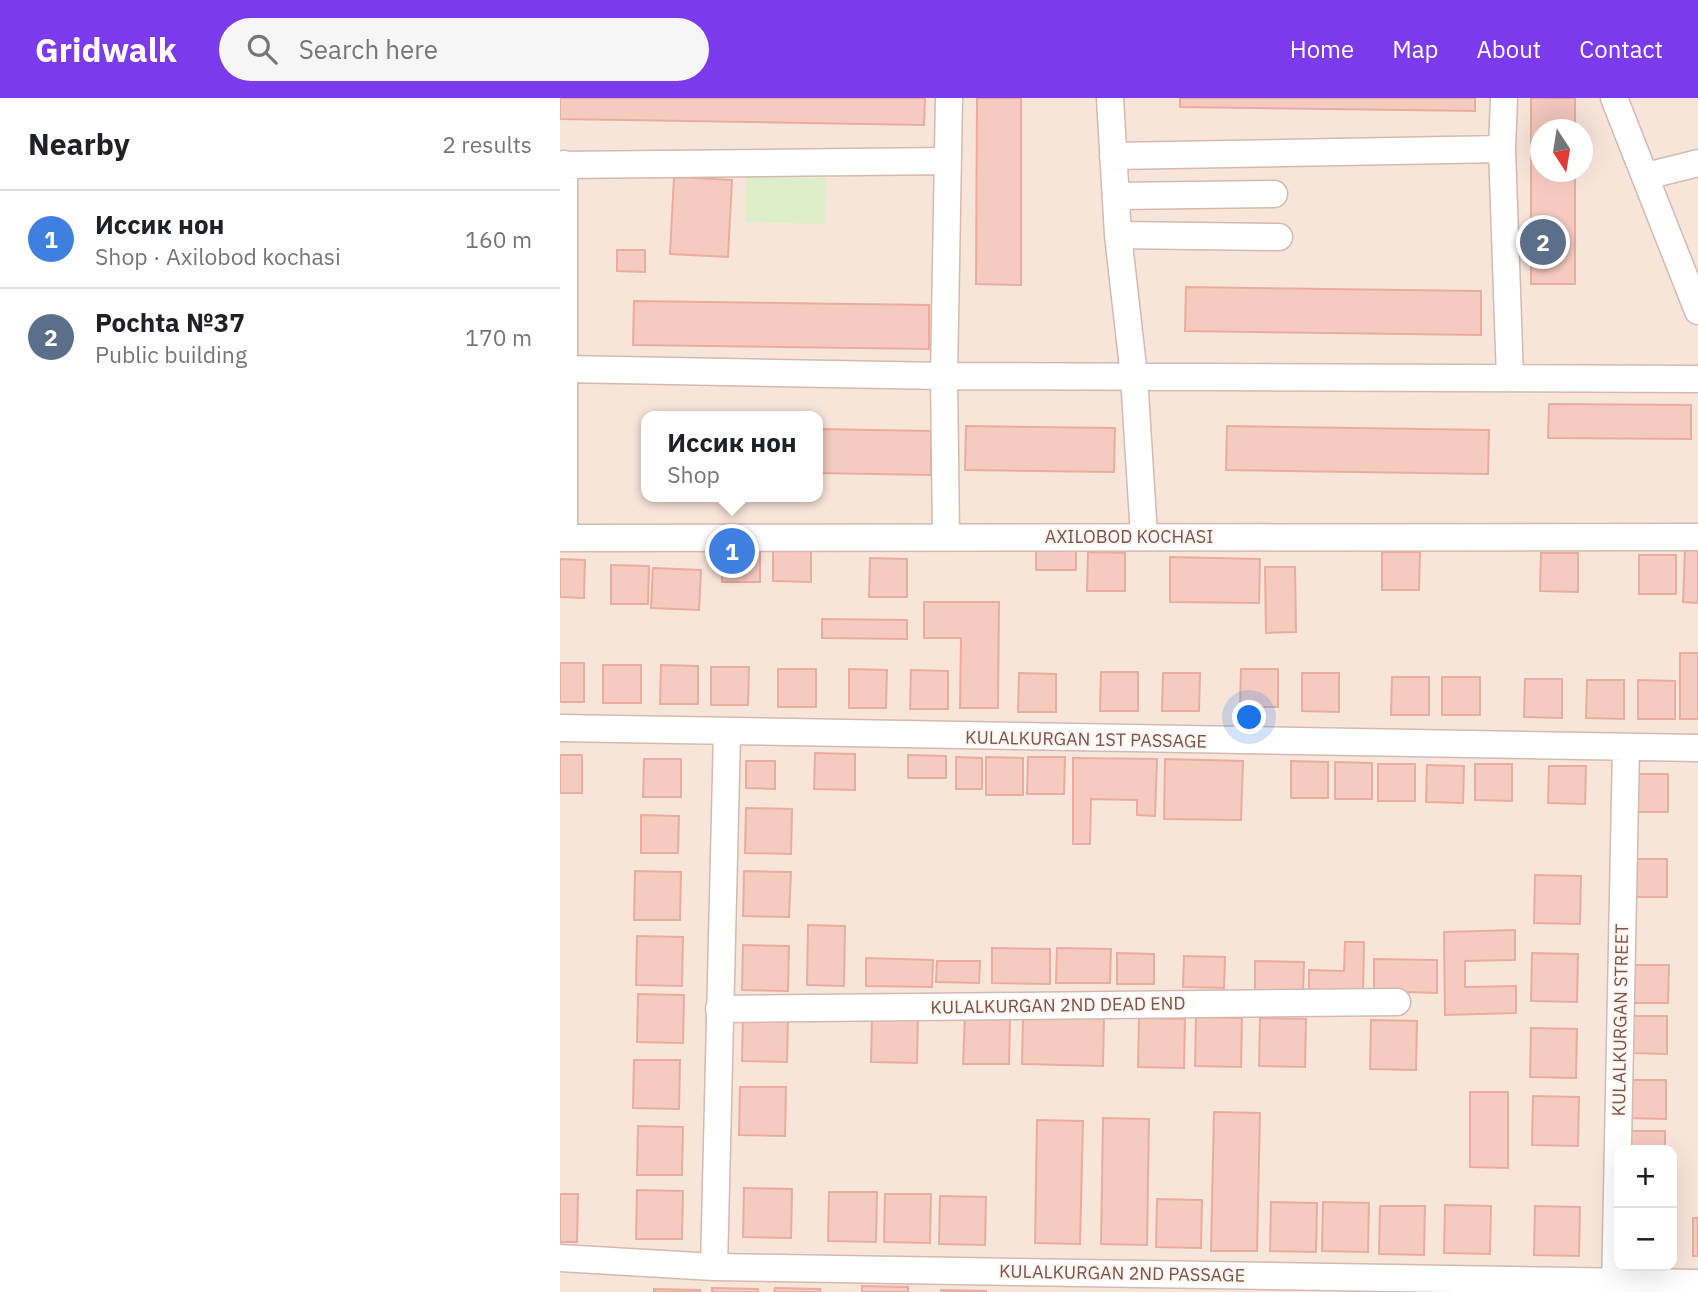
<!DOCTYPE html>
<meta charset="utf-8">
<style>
:root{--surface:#fff;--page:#f6f6f6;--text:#202124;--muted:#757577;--line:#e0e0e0;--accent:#7c3aed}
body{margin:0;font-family:"IBM Plex Sans",sans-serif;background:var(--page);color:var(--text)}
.controls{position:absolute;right:21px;bottom:21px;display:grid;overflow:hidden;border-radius:14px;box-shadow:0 7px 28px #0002}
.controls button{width:63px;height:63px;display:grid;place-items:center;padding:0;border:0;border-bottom:2px solid var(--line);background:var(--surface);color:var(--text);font:35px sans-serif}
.compass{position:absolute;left:970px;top:21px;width:63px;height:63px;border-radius:50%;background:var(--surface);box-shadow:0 7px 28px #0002;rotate:168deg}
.you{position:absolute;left:690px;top:620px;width:24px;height:24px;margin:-18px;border:5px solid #fff;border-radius:50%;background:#1a73e8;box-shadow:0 0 0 10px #1a73e833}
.badge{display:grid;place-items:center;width:46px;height:46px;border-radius:50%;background:var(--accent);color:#fff;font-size:23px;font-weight:700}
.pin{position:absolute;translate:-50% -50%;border:4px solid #fff;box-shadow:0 2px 7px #0006}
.popup{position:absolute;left:81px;top:313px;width:182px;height:91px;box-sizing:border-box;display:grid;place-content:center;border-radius:14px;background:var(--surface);filter:drop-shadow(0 2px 5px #0005);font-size:23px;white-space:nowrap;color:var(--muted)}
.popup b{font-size:26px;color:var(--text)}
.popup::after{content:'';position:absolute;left:50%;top:100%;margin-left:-14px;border:14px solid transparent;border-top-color:var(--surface)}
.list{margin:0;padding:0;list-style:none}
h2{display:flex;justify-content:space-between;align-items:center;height:91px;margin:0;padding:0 28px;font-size:30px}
h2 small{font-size:23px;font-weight:400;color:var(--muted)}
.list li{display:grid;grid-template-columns:46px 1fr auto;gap:21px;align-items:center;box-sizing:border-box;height:98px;padding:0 28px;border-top:2px solid var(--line)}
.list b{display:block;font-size:26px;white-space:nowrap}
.list p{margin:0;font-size:23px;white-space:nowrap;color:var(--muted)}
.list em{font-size:23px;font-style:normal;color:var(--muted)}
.icon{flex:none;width:38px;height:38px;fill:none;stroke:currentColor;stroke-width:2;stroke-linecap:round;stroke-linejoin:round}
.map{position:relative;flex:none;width:1138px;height:1194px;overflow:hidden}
header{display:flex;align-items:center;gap:42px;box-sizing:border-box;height:98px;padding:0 35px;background:var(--accent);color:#fff}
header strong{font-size:33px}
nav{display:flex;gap:38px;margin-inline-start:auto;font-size:24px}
.search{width:490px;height:63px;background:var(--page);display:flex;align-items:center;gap:18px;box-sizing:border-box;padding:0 24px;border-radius:38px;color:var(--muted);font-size:26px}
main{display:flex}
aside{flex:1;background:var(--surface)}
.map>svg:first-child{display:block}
.residential{fill:#f8e5da;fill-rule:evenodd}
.green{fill:#deeec6}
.building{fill:#f5cabf;stroke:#e9ac9e;stroke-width:2}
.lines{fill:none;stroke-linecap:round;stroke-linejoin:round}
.minor-casing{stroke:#d4b9b0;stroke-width:29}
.minor{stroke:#fff;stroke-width:26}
.labels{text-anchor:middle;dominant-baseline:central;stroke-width:5;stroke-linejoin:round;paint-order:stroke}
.street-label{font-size:18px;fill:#7c524a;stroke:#fff7f2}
</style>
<header>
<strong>Gridwalk</strong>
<div class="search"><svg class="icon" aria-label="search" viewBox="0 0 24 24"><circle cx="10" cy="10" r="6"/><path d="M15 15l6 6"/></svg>Search here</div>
<nav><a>Home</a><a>Map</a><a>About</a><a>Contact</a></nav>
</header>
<main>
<aside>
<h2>Nearby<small>2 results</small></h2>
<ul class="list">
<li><span class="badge" style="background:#3f7fe0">1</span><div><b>Иссик нон</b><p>Shop · Axilobod kochasi</p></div><em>160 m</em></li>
<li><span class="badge" style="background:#5c6f8a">2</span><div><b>Pochta №37</b><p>Public building</p></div><em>170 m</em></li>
</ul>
</aside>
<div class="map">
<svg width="1138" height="1194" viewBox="0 0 1138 1194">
<rect width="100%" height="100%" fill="#fef2ea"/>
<path class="residential" d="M0 0H1138V1194H0ZM981 32H1023V74H981ZM86 318H258V399H86ZM1059 1052H1112V1168H1059Z"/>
<path class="green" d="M186 79 266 80 265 126 185 124Z"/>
<path class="building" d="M0 0H365L364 27 0 21Z
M417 0H461V187L416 186Z
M620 0H915V13L620 9Z
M971 0H1015V32H981V74H1015V186H971Z
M114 79 172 82 168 159 110 156Z
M57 152H85V174L57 173Z
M626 189 921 193V237L625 233Z
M74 203 369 207V251L73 247Z
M989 306 1131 307V341L988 340Z
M406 328 555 330 554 374 405 372Z
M667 328 929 332 928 376 666 372Z
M258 331 371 333V377L258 375Z
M213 445H251V484L213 483Z
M163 446H200V484H162Z
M476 448H516V472H476Z
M1125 452H1138V505L1123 504Z
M528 454 565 455V493H527Z
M822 454H860L859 492H822Z
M981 455H1018V494L980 493Z
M1079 457H1116V496H1079Z
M610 459 700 461 699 505 610 504Z
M310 460 347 461V499H309Z
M0 461 25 462 24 500 0 499Z
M51 467 89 468 88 506H51Z
M705 469H735L736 534 706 535Z
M93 470 141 472 139 512 91 510Z
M364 504H439L438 610H400L401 540H364Z
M262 521 347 522V541L262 540Z
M1120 555H1138V621H1120Z
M0 565H24V604H0Z
M43 567H81V605H43Z
M101 567 138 568V606H100Z
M151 569H189L188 607H151Z
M218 571H256V609H218Z
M289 571 327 572 326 610H289Z
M681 571H718V609H680Z
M351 572 388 573V611H350Z
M541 574H578V613H540Z
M459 575 496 576V614H458Z
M603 575H640L639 613H602Z
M742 575H779V614L742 613Z
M832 579H869V617H831Z
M882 579H920V617H882Z
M965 581H1002V620L964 619Z
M1027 582H1064V621L1026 620Z
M1078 582 1115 583V621H1078Z
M255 655 295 656V692L254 691Z
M0 657H22V695H0Z
M348 657 386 658V680H348Z
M396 659 422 660V691H396Z
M426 659 463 660V697H426Z
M468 659H505L504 696H467Z
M513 660 597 661 595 718 577 717V702L531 701 530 746H513Z
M84 661H121V699H83Z
M605 661 683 663 681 722 604 721Z
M186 663H215V691L186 690Z
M731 663 768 664V700H731Z
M775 664 812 665V701H775Z
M818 666H855V703H818Z
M915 666H952V703L915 702Z
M867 667 904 668 903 705 866 704Z
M989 668H1026L1025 706 988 705Z
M1071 676H1108V714H1070Z
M186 710 232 711 231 756 185 755Z
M81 717 119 718 118 755H81Z
M1070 761H1107V799H1069Z
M75 773 121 774 120 822H74Z
M184 773 231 774 229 819 183 818Z
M975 777 1021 778 1020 826 974 825Z
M248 827 285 828 284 888 247 887Z
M955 832V862L905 863V889L956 888V915L885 917 884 834Z
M77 838 123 839 122 888 76 887Z
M785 844H804L803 895 749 894V872L784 873Z
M183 847 229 848 228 893 182 892Z
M432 850 490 851V886L432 885Z
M497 850 551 851 550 885H496Z
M557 855 594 856V886H557Z
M972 855 1018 856 1017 904 971 903Z
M624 858 665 859 664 890 623 889Z
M306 860 373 862 372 889 306 888Z
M814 861 877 862V895L814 893Z
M377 863H420L419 885 376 884Z
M695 863 744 864 743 893 695 892Z
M1071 867H1109L1108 905H1071Z
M78 896 124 897 123 945 77 944Z
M183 915 228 916 227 964 182 963Z
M312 916 358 917 357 965 311 964Z
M405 917 450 918 449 966H403Z
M463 918 544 919 543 968 462 966Z
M1070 918H1107V956L1069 955Z
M636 919 682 920 681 969 635 968Z
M579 920 625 921 624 970 578 969Z
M700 920 746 921 745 969 699 968Z
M811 922 857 923 856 972 810 971Z
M971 930 1017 931 1016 980 970 979Z
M74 962H120L119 1011 73 1010Z
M1069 982H1106V1021L1068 1020Z
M180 989H226L225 1038 179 1037Z
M910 994H948V1070L910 1069Z
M973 998 1019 999 1018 1048 972 1047Z
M654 1014 700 1015 697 1153H651Z
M543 1020 589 1021 587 1147 541 1146Z
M477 1022 523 1023 520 1146 475 1145Z
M78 1028 123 1029 122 1077H77Z
M1068 1033H1105V1052H1068Z
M184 1090 232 1091 231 1140 183 1139Z
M77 1092 123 1093 122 1141H76Z
M269 1094H317L316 1144 268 1143Z
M0 1096H18L17 1144H0Z
M325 1096H371L370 1145 324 1144Z
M380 1098 426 1099 425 1147 379 1146Z
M597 1101 642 1102 641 1150 596 1149Z
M711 1104 757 1105 756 1154 710 1153Z
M763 1104 809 1105 808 1154 762 1153Z
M885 1107 931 1108 930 1156 884 1155Z
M820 1108H865L864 1157 819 1156Z
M975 1108 1020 1109 1019 1158 974 1157Z
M1133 1120H1138V1158H1133Z
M302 1188 348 1189V1194H302Z
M152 1190 198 1191V1194H152Z
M215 1190 260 1191V1194H214Z
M94 1191 140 1192V1194H94Z
M381 1192 426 1193V1194H381Z"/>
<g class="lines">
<defs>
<path id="minor" d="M550 0 558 137 574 278 584 438
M944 0 942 51 950 280
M1054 0 1138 213
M553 58 942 51
M0 67 387 63
M1086 78 1138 65
M556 98 714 96
M558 137 719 139
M5 271 384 278 1138 281
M386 438 384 278 389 0
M0 440 1138 439
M4 440V66
M0 630 1138 650
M159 911 837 904
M0 1160 154 1169 1138 1185
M154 1169 167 635
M1055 1194 1066 649"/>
</defs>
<use href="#minor" class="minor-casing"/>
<use href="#minor" class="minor"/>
</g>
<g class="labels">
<g class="street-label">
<text x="569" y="438">AXILOBOD KOCHASI</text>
<text transform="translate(526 641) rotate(1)">KULALKURGAN 1ST PASSAGE</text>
<text transform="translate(498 907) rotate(-1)">KULALKURGAN 2ND DEAD END</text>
<text transform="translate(1060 922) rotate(-89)">KULALKURGAN STREET</text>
<text transform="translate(562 1175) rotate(1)">KULALKURGAN 2ND PASSAGE</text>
</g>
</g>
</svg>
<div class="controls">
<button>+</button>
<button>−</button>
</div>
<svg class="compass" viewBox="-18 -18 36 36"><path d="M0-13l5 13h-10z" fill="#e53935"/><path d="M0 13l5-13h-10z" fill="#757577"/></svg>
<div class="you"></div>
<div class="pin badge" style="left:172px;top:453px;background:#3f7fe0">1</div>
<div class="popup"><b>Иссик нон</b>Shop</div>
<div class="pin badge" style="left:983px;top:144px;background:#5c6f8a">2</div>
</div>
</main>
